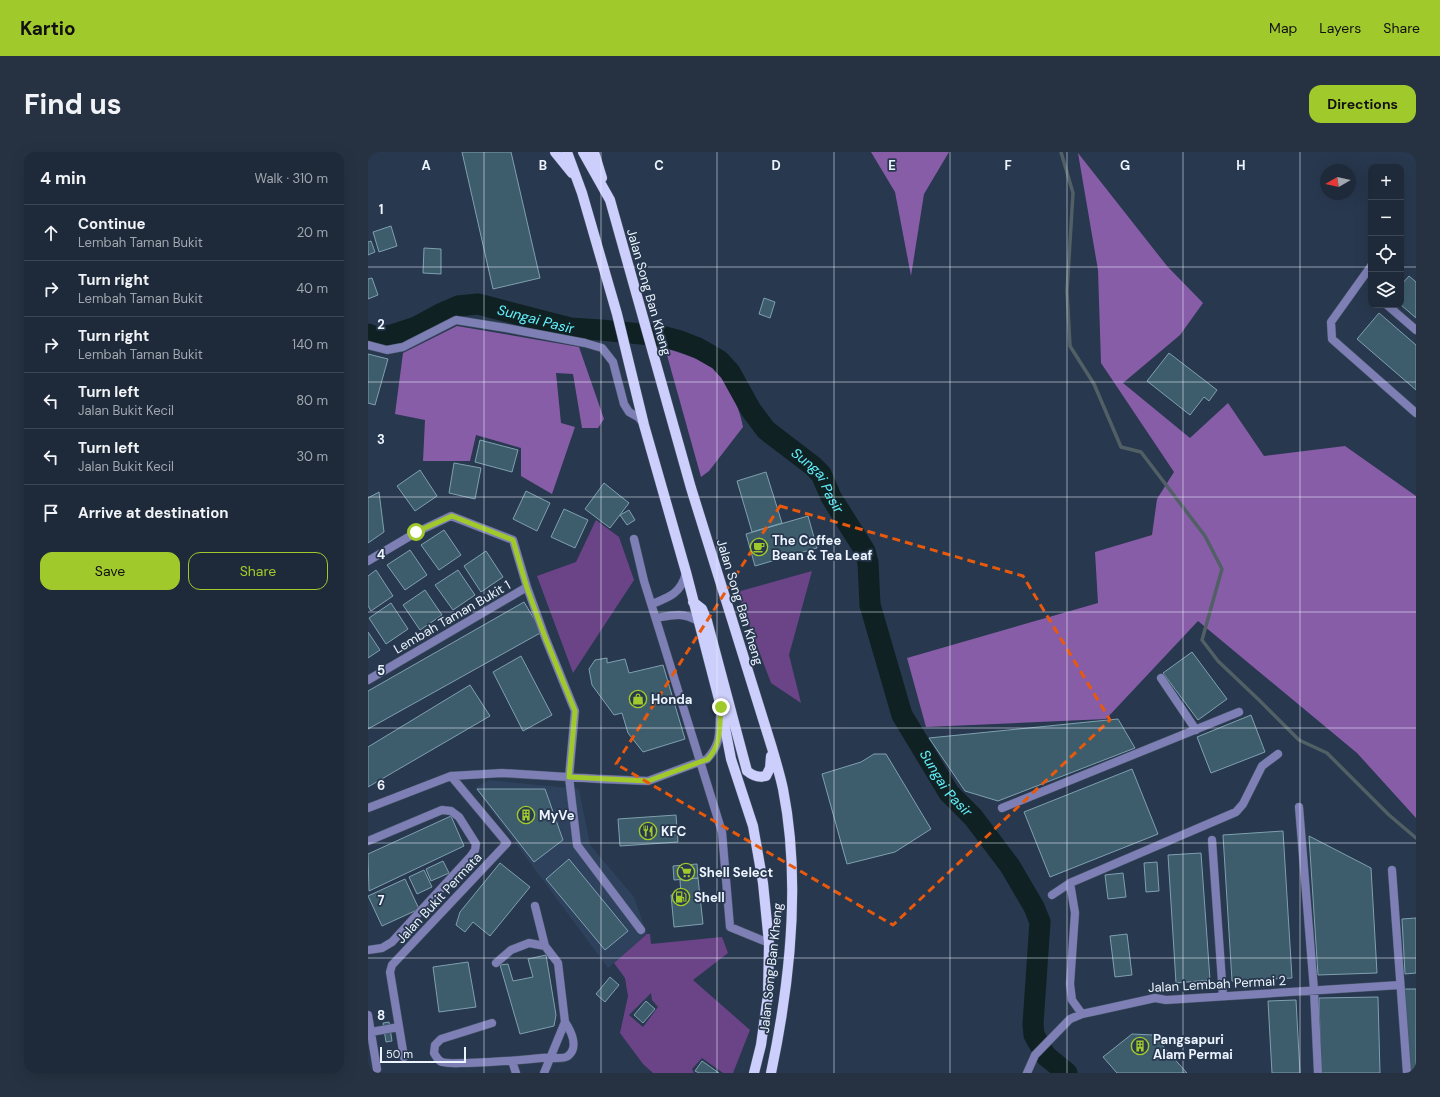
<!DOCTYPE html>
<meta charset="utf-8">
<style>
:root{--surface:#1e2a3a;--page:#263242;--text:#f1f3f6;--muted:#a1a7af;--line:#3c4654;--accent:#a0c92c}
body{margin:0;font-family:"DM Sans",sans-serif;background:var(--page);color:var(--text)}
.controls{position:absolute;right:12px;top:12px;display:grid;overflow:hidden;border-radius:8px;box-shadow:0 4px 16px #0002}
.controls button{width:36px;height:36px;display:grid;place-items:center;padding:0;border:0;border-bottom:1px solid var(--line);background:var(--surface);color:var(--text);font:20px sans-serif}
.compass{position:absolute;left:952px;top:12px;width:36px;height:36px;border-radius:50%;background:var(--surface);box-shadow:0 4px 16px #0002;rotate:261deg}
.scale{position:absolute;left:12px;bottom:10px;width:86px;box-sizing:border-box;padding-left:4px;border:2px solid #ecf4ff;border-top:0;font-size:11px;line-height:14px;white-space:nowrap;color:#ecf4ff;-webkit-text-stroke:3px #28384e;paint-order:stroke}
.stop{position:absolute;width:12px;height:12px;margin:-9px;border:3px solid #a0c92c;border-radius:50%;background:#fff}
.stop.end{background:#a0c92c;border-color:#fff;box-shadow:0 1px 4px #0008}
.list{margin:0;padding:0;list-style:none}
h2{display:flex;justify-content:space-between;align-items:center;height:52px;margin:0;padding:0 16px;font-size:17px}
h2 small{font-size:13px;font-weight:400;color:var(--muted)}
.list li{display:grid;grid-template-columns:26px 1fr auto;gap:12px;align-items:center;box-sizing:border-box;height:56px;padding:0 16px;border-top:1px solid var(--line)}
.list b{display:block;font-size:15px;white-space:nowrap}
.list p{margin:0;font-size:13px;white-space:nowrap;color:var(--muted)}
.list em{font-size:13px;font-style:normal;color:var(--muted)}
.actions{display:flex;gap:8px;padding:12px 16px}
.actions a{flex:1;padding:9px 0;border:1px solid var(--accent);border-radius:12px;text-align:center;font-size:14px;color:var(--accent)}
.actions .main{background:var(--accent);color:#111}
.icon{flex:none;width:22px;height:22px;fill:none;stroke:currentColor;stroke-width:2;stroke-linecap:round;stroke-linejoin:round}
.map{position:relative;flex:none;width:1048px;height:921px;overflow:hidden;border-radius:12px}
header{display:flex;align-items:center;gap:24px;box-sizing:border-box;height:56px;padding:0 20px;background:var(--accent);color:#111}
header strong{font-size:19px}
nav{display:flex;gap:22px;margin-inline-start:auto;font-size:14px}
.intro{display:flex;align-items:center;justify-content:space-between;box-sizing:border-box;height:96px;padding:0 24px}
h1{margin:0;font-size:28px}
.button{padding:10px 18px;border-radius:12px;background:var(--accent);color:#111;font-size:14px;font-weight:700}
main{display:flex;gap:24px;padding:0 24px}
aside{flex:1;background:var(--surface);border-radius:12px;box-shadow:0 4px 16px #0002}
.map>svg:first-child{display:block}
.built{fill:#2f425d}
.green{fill:#6b4487;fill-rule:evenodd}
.forest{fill:#885da8}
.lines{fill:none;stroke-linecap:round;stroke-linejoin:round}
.stream{stroke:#516065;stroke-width:3.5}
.river{stroke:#0f2123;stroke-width:21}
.building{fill:#3e5d6c;stroke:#7fa0b0}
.street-casing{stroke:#47566a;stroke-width:9}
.primary-casing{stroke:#47566a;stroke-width:11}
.street{stroke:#7e7fb5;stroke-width:8}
.primary{stroke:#cccefb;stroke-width:10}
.route{stroke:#a0c92c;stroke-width:5}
.marked{fill:none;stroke:#e8590c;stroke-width:3;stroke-dasharray:8 5;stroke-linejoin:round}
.grid{fill:none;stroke:#ecf4ff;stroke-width:1;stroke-opacity:0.55}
.labels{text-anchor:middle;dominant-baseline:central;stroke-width:3.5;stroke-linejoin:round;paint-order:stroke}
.street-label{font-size:13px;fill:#ecf4ff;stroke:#28384e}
.poi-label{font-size:13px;font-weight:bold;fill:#ecf4ff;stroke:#28384e;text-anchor:start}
.water-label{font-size:14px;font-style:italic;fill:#62effb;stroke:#28384e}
.grid-label{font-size:13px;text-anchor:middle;font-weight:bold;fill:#ecf4ff;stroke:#28384e;stroke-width:3.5;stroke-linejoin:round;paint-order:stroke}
</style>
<header>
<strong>Kartio</strong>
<nav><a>Map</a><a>Layers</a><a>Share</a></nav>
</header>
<div class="intro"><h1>Find us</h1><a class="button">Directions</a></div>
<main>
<aside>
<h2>4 min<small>Walk · 310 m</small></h2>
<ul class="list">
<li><svg class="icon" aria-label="ahead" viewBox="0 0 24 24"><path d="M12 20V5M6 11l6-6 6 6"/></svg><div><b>Continue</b><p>Lembah Taman Bukit</p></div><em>20 m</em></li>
<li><svg class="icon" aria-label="right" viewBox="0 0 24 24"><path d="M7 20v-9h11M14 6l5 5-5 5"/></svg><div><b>Turn right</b><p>Lembah Taman Bukit</p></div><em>40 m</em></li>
<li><svg class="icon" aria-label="right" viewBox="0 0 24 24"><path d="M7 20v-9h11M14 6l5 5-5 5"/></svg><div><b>Turn right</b><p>Lembah Taman Bukit</p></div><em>140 m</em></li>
<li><svg class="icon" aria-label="left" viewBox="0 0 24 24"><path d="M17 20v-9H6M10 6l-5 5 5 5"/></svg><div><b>Turn left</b><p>Jalan Bukit Kecil</p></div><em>80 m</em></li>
<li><svg class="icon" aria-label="left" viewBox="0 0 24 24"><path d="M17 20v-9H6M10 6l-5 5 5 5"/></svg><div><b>Turn left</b><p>Jalan Bukit Kecil</p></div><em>30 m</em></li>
<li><svg class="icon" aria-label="arrive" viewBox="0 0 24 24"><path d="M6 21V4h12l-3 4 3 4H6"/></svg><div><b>Arrive at destination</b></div></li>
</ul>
<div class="actions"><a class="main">Save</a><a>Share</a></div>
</aside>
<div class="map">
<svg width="1048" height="921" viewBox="0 0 1048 921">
<rect width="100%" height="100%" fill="#28384e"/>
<path class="built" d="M121 628 211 637 222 693 266 745 279 782 240 816 107 636Z"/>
<path class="green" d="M228 368 251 385 266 428 205 521 169 424 208 410Z
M444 419 421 503 433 551 403 531 369 440Z
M279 782H282L283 792 354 785 360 801 325 828 382 878 365 921H355L334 906 324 917 326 921H285L275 912 252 881 260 844 257 826 246 811ZM283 841 284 848 290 855 275 875 261 863Z"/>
<path class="forest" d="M503 0H581L556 42 543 124 527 40Z
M710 1 799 114 835 151 812 183 755 231 822 286 860 251 896 304 977 294 1048 344V666L989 601 830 469 738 567 558 575 539 506 730 451 727 400 784 383 789 347 806 320 733 211 730 118Z
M89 174 211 195 236 267 230 276H214L205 222 188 221 193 271 207 275 184 342 153 324V296L108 283 102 309H55L57 268 27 262 35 201Z
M297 196C311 201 341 209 351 219 360 228 373 261 375 275L341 319 333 325Z"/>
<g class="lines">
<path class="stream" d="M693 0 705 41 699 139 702 194 726 232 753 295 773 300 837 384 854 417 834 488 850 509 891 548 931 588 959 601 1021 663 1048 686"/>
<path class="river" id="s1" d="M0 182 7 185 24 183 48 175 74 161 90 154 110 152 202 176 233 178 293 184 312 189 330 196 351 208 362 220 383 258 398 278 445 314 453 322 463 345 497 399 500 411 502 453 534 563 581 641 605 665 642 714 666 755 672 770 665 872 666 883 678 904 699 921"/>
</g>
<path class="building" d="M94 0H143L172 126 125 137Z
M23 74 29 94 11 100 5 80Z
M3 89 7 100 0 103V90Z
M56 96 73 97V122L55 121Z
M1041 124 1048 130V166L1033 153V133Z
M4 126 10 143 0 147V127Z
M396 146 407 150 402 166 391 162Z
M1011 161 1048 193V238L989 187Z
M801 201 849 238 841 249 836 245 822 263 779 229Z
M0 202 20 207 7 253 0 251Z
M112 288 150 298 144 320 107 310Z
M86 311 113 316 107 347 81 341Z
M52 318 69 344 47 359 29 334Z
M398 320 414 371 384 380 369 329Z
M236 331 261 351 242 376 217 357Z
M158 339 182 351 169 379 145 367Z
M11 340 16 380 0 391V346Z
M196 357 220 368 207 396 183 385Z
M261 358 267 368 259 373 252 363Z
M440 364 449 396 387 414 378 382Z
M76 378 93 403 71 418 53 393Z
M42 398 59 423 37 438 19 413Z
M118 399 135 425 113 440 96 414Z
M8 418 25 444 3 459 0 454V424Z
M90 418 107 443 85 458 67 433Z
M57 438 74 463 52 478 35 453Z
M156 450 174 480 0 577V539Z
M23 451 40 477 18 492 1 466Z
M0 480 12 498 0 506Z
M824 500 859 547 830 568 795 521Z
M153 504 184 563 155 579 125 520Z
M239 506V511L257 507 261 521 295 513 317 587 275 600 260 581 254 561 246 563 224 533 221 517 227 508Z
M102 533 122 564 0 635V595Z
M883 563 897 600 843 621 829 585Z
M750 567 767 596 630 649 597 639 561 586Z
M506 602H518L563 677 527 700 479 712 454 622 493 610Z
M764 617 790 682 682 725 656 660Z
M109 637H177L195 688 166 710Z
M308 663 310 690 252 694 250 667Z
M83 664 96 694 1 739 0 702Z
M915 679 924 826 864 829 855 683Z
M941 684 1003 716 1009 821 950 823Z
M833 701 842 828 808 831 800 703Z
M201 707 260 779 237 798 178 727Z
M75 709 81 721 63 729 58 717Z
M789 710 791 739 778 740 776 711Z
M132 711 162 735 122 784 105 770 97 780 88 773 92 760Z
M329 712 330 726 306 728 305 714Z
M56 718 64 735 49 742 41 725Z
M755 721 758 745 740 747 737 723Z
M330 726 335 772 306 775 303 743H313L312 728Z
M37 727 51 757 14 774 0 744Z
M1048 766V821L1037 822 1034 767Z
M759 782 764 823 747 825 742 784Z
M178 803 188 863 186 874 152 882 132 813 140 812 145 829 165 825 160 807Z
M100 810 108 855 71 860 65 815Z
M242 825 251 833 237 850 228 842Z
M1035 837H1048V921H1041Z
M1010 845 1012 921H953L951 846Z
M928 848 932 921H904L900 849Z
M278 849 287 857 275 871 266 863Z
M21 870 24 889 18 890 15 871Z
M764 882 785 883 819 921H749L735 905Z
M334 909 351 921H331L327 919Z"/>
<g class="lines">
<defs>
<path id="street" d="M1003 114 963 170 964 187 1048 261
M1019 153 1048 178
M0 193 19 198 35 195 88 168 138 176 217 191 234 196 245 210 256 252 261 260 270 265 276 272
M266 387 276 429 354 680 362 775 401 791
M0 409 49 380 83 364 145 388 159 435 177 485 207 559 201 625 209 693 273 778
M284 452C302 445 313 441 318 421
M288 466C305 463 314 460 330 469
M793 526 828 578
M0 528 159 435
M931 655 946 838 950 921
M0 656 83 624 134 621 232 627 280 629 339 607C353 592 351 582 352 563
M634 656 871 560
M844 688 855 844
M0 689 74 658 83 659 91 665 108 692 107 698 103 704 24 790 14 796 0 798
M1024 718 1039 921
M702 731 707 761 702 832 704 848 714 862
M684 743 702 731 868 660 875 652 894 614 910 602
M167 754 177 794
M128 811 143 798 161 791 177 794 190 811 197 870 176 921
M0 863 9 917
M124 871 73 887 67 893 66 901C68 904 70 909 74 910 81 912 91 911 99 911 124 910 148 909 173 906 180 905 195 908 200 904 211 895 203 879 197 870
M3 880 31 875
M36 905 22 820 24 813 139 691 83 624
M144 909 148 921
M659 921 667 903 702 867 714 862 728 859 787 846 798 848 1032 833"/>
<path id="primary" d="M187 0 204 21
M199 0 214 41 249 162 276 273 318 420 353 555 363 607 385 674 395 731 401 791 400 843 393 893 386 921
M215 0 242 48 323 336 404 596C408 610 412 623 415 637 433 728 422 831 403 921
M226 0 234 26
M325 450 334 457 339 469 379 619C385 624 390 626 398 624L402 616 403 604"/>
</defs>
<use href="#street" class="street-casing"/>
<use href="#primary" class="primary-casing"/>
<use href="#street" class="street"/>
<use href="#primary" class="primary"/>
</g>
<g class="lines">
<path class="route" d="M48 380 84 364 145 388 159 436 177 485 207 559 201 625 280 629 340 607C354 591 351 576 353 555"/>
</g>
<path class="marked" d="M412 354 655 424 742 568 525 773 248 612Z"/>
<path class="grid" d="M116 0V921M233 0V921M349 0V921M466 0V921M582 0V921M699 0V921M815 0V921M932 0V921M0 115H1003M1033 115H1048M0 230H1048M0 345H1048M0 460H1048M0 576H1048M0 691H1048M0 806H1048"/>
<defs>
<symbol id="cafe-ring" viewBox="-11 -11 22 22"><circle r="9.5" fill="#28384e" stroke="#a0c92c" stroke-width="1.5"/><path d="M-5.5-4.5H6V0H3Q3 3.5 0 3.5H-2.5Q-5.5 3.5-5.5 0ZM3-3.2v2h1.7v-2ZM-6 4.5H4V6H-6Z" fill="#a0c92c"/></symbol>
<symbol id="shop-ring" viewBox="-11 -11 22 22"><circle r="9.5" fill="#28384e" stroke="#a0c92c" stroke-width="1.5"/><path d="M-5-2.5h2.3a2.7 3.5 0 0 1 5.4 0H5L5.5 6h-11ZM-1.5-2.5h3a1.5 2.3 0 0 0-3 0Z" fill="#a0c92c"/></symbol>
<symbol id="building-ring" viewBox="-11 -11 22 22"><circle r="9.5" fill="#28384e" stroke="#a0c92c" stroke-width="1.5"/><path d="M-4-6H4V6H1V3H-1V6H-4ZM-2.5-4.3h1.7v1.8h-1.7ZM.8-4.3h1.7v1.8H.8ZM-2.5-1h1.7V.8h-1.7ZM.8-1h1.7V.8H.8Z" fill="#a0c92c"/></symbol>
<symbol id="restaurant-ring" viewBox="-11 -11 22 22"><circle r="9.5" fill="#28384e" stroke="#a0c92c" stroke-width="1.5"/><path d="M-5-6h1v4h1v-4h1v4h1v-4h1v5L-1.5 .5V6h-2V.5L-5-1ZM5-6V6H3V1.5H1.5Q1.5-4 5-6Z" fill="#a0c92c"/></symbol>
<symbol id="supermarket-ring" viewBox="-11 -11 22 22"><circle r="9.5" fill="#28384e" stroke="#a0c92c" stroke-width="1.5"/><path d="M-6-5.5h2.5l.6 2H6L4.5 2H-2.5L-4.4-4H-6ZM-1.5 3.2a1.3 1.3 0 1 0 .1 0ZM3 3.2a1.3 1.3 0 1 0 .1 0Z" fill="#a0c92c"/></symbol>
<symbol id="fuel-ring" viewBox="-11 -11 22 22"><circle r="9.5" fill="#28384e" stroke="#a0c92c" stroke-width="1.5"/><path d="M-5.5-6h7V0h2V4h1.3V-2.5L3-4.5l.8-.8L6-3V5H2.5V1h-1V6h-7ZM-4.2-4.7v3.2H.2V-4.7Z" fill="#a0c92c"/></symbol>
</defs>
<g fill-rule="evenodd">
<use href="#cafe-ring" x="381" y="385" width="20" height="20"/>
<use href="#shop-ring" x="260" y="537" width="20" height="20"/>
<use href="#building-ring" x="148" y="653" width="20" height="20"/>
<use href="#restaurant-ring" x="270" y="669" width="20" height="20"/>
<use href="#supermarket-ring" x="308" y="710" width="20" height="20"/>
<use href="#fuel-ring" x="303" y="735" width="20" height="20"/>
<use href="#building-ring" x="762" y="884" width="20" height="20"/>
</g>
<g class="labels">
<g class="street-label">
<text transform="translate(281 140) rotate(74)">Jalan Song Ban Kheng</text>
<text transform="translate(372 450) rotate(73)">Jalan Song Ban Kheng</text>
<text transform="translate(84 465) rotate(-30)">Lembah Taman Bukit 1</text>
<text transform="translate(71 746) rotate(-47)">Jalan Bukit Permata</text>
<text transform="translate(403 816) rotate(-84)">Jalan Song Ban Kheng</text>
<text transform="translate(849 832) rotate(-3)">Jalan Lembah Permai 2</text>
</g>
<g class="poi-label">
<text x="404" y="388">The Coffee<tspan x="404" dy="15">Bean &amp; Tea Leaf</tspan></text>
<text x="283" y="547">Honda</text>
<text x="171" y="663">MyVe</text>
<text x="293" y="679">KFC</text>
<text x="331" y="720">Shell Select</text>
<text x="326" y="745">Shell</text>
<text x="785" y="887">Pangsapuri<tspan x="785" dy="15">Alam Permai</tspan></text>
</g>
<g class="water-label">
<text stroke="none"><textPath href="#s1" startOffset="177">Sungai Pasir</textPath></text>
<text stroke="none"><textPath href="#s1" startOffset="525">Sungai Pasir</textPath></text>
<text stroke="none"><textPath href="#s1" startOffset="861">Sungai Pasir</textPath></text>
</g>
</g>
<g class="grid-label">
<text x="58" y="18">A</text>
<text x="175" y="18">B</text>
<text x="291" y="18">C</text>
<text x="408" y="18">D</text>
<text x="524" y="18">E</text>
<text x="640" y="18">F</text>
<text x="757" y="18">G</text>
<text x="873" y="18">H</text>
<text x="13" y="62">1</text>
<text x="13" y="177">2</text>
<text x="13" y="292">3</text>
<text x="13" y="407">4</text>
<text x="13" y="523">5</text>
<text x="13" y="638">6</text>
<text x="13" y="753">7</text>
<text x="13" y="868">8</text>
</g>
</svg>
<div class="controls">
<button>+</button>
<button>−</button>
<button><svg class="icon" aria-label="locate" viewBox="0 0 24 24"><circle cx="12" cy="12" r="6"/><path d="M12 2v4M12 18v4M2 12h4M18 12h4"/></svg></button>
<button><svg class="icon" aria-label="layers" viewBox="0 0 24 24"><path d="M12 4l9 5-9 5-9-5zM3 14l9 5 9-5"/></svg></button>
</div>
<svg class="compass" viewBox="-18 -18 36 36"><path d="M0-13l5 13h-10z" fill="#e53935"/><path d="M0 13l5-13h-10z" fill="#a1a7af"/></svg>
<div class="scale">50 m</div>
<div class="stop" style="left:48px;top:380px"></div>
<div class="stop end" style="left:353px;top:555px"></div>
</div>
</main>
